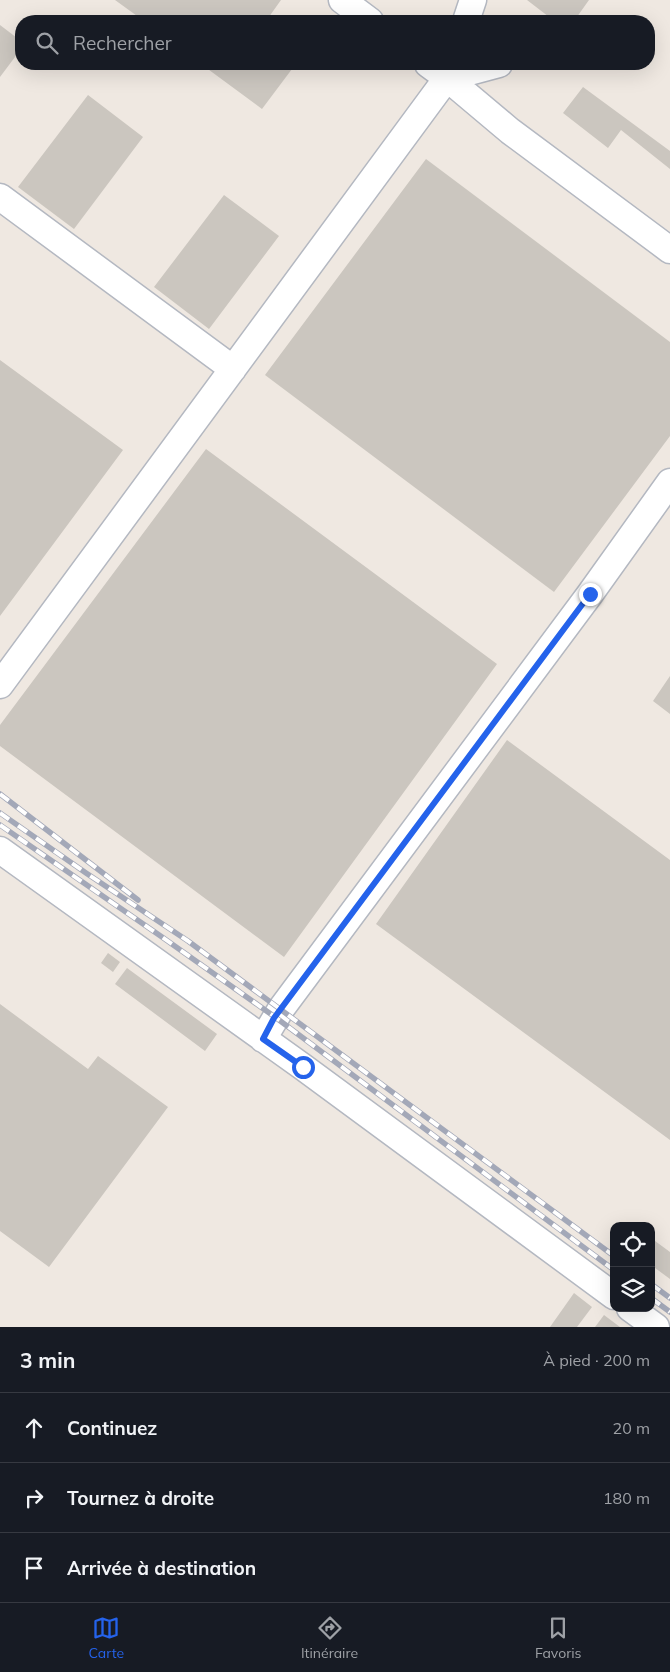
<!DOCTYPE html>
<html lang="fr">
<meta charset="utf-8">
<style>
:root{--surface:#171b24;--page:#20242c;--text:#f1f3f6;--muted:#9ea1a6;--line:#363941;--accent:#2563eb}
body{margin:0;font-family:Mulish,sans-serif;background:var(--page);color:var(--text)}
.controls{position:absolute;right:15px;bottom:15px;display:grid;overflow:hidden;border-radius:10px;box-shadow:0 5px 20px #0002}
.controls button{width:45px;height:45px;display:grid;place-items:center;padding:0;border:0;border-bottom:1px solid var(--line);background:var(--surface);color:var(--text);font:25px sans-serif}
.stop{position:absolute;width:15px;height:15px;margin:-11px;border:4px solid #2563eb;border-radius:50%;background:#fff}
.stop.end{background:#2563eb;border-color:#fff;box-shadow:0 1px 5px #0008}
.list{margin:0;padding:0;list-style:none}
h2{display:flex;justify-content:space-between;align-items:center;height:65px;margin:0;padding:0 20px;font-size:21px}
h2 small{font-size:16px;font-weight:400;color:var(--muted)}
.list li{display:grid;grid-template-columns:32px 1fr auto;gap:15px;align-items:center;box-sizing:border-box;height:70px;padding:0 20px;border-top:1px solid var(--line)}
.list b{display:block;font-size:19px;white-space:nowrap}
.list em{font-size:16px;font-style:normal;color:var(--muted)}
.icon{flex:none;width:28px;height:28px;fill:none;stroke:currentColor;stroke-width:2;stroke-linecap:round;stroke-linejoin:round}
.map{position:relative;flex:none;width:670px;height:1327px;overflow:hidden}
.search{position:absolute;background:var(--surface);box-shadow:0 5px 20px #0002;left:15px;right:15px;top:15px;height:55px;display:flex;align-items:center;gap:12px;box-sizing:border-box;padding:0 18px;border-radius:20px;color:var(--muted);font-size:19px}
.sheet{height:275px;background:var(--surface)}
nav{display:flex;justify-content:space-around;align-items:center;box-sizing:border-box;height:70px;border-top:1px solid var(--line);background:var(--surface);font-size:14px;color:var(--muted)}
nav a{display:grid;justify-items:center;gap:2px}
nav .on{color:var(--accent)}
.map>svg:first-child{display:block}
.building{fill:#cbc6bf}
.lines{fill:none;stroke-linecap:round;stroke-linejoin:round}
.minor-casing{stroke:#b4b8c1;stroke-width:29}
.minor{stroke:#fff;stroke-width:26}
.rail-casing{stroke:#a3a8b8;stroke-width:5.5}
.rail{stroke:#fff;stroke-width:4;stroke-dasharray:11;stroke-linecap:butt}
.route{stroke:#2563eb;stroke-width:6}
</style>
<div class="map">
<svg width="670" height="1327" viewBox="0 0 670 1327">
<rect width="100%" height="100%" fill="#efe8e1"/>
<path class="building" d="M115 0H281L266 21H144Z
M527 0H589L574 21H563L556 15 553 20Z
M0 25 21 41V49L0 77Z
M201 64H285L292 69 262 109Z
M583 87 670 151V169L621 130 608 148 563 113Z
M88 95 143 137 74 229 18 187Z
M426 159 670 342V436L554 592 265 375Z
M224 195 279 236 209 329 154 287Z
M0 360 123 450 0 616Z
M206 449 497 664 284 957 0 746V725Z
M670 676V714L653 701Z
M507 740 670 860V1140L376 924Z
M108 953 120 962 113 972 101 963Z
M127 968 217 1034 205 1051 115 984Z
M0 1004 88 1069 98 1056 168 1107 49 1267 0 1231Z
M651 1238 670 1252V1279L651 1265Z
M574 1293 592 1307 577 1327H550Z
M604 1315 620 1327H595Z"/>
<g class="lines">
<defs>
<path id="minor" d="M342 0 370 21
M466 21 473 0
M428 64 447 78
M452 64 447 78 510 131 670 250
M0 197 233 369
M0 685 447 78 499 64
M0 850 303 1067 614 1296
M263 1039 281 1009 590 594 670 482
M630 1308 656 1327"/>
</defs>
<use href="#minor" class="minor-casing"/>
<use href="#minor" class="minor"/>
<defs>
<path id="rail" d="M0 794 138 900
M0 813 86 873 188 941 614 1256
M0 825 162 937 275 1017 614 1270
M651 1284 670 1298
M651 1298 670 1312"/>
</defs>
<use href="#rail" class="rail-casing"/>
<use href="#rail" class="rail"/>
</g>
<g class="lines">
<path class="route" d="M303 1067 263 1039 274 1018 590 594"/>
</g>
</svg>
<div class="controls">
<button><svg class="icon" aria-label="locate" viewBox="0 0 24 24"><circle cx="12" cy="12" r="6"/><path d="M12 2v4M12 18v4M2 12h4M18 12h4"/></svg></button>
<button><svg class="icon" aria-label="layers" viewBox="0 0 24 24"><path d="M12 4l9 5-9 5-9-5zM3 14l9 5 9-5"/></svg></button>
</div>
<div class="stop" style="left:303px;top:1067px"></div>
<div class="stop end" style="left:590px;top:594px"></div>
<div class="search"><svg class="icon" aria-label="search" viewBox="0 0 24 24"><circle cx="10" cy="10" r="6"/><path d="M15 15l6 6"/></svg>Rechercher</div>
</div>
<section class="sheet">
<h2>3 min<small>À pied · 200 m</small></h2>
<ul class="list">
<li><svg class="icon" aria-label="ahead" viewBox="0 0 24 24"><path d="M12 20V5M6 11l6-6 6 6"/></svg><div><b>Continuez</b></div><em>20 m</em></li>
<li><svg class="icon" aria-label="right" viewBox="0 0 24 24"><path d="M7 20v-9h11M14 6l5 5-5 5"/></svg><div><b>Tournez à droite</b></div><em>180 m</em></li>
<li><svg class="icon" aria-label="arrive" viewBox="0 0 24 24"><path d="M6 21V4h12l-3 4 3 4H6"/></svg><div><b>Arrivée à destination</b></div></li>
</ul>
</section>
<nav>
<a class="on"><svg class="icon" aria-label="map" viewBox="0 0 24 24"><path d="M3 6l6-2 6 2 6-2v14l-6 2-6-2-6 2zM9 4v14M15 6v14"/></svg>Carte</a>
<a><svg class="icon" aria-label="directions" viewBox="0 0 24 24"><path d="M12 3l9 9-9 9-9-9zM9 14v-3h6M13 9l2 2-2 2"/></svg>Itinéraire</a>
<a><svg class="icon" aria-label="saved" viewBox="0 0 24 24"><path d="M7 4h10v16l-5-4-5 4z"/></svg>Favoris</a>
</nav>
